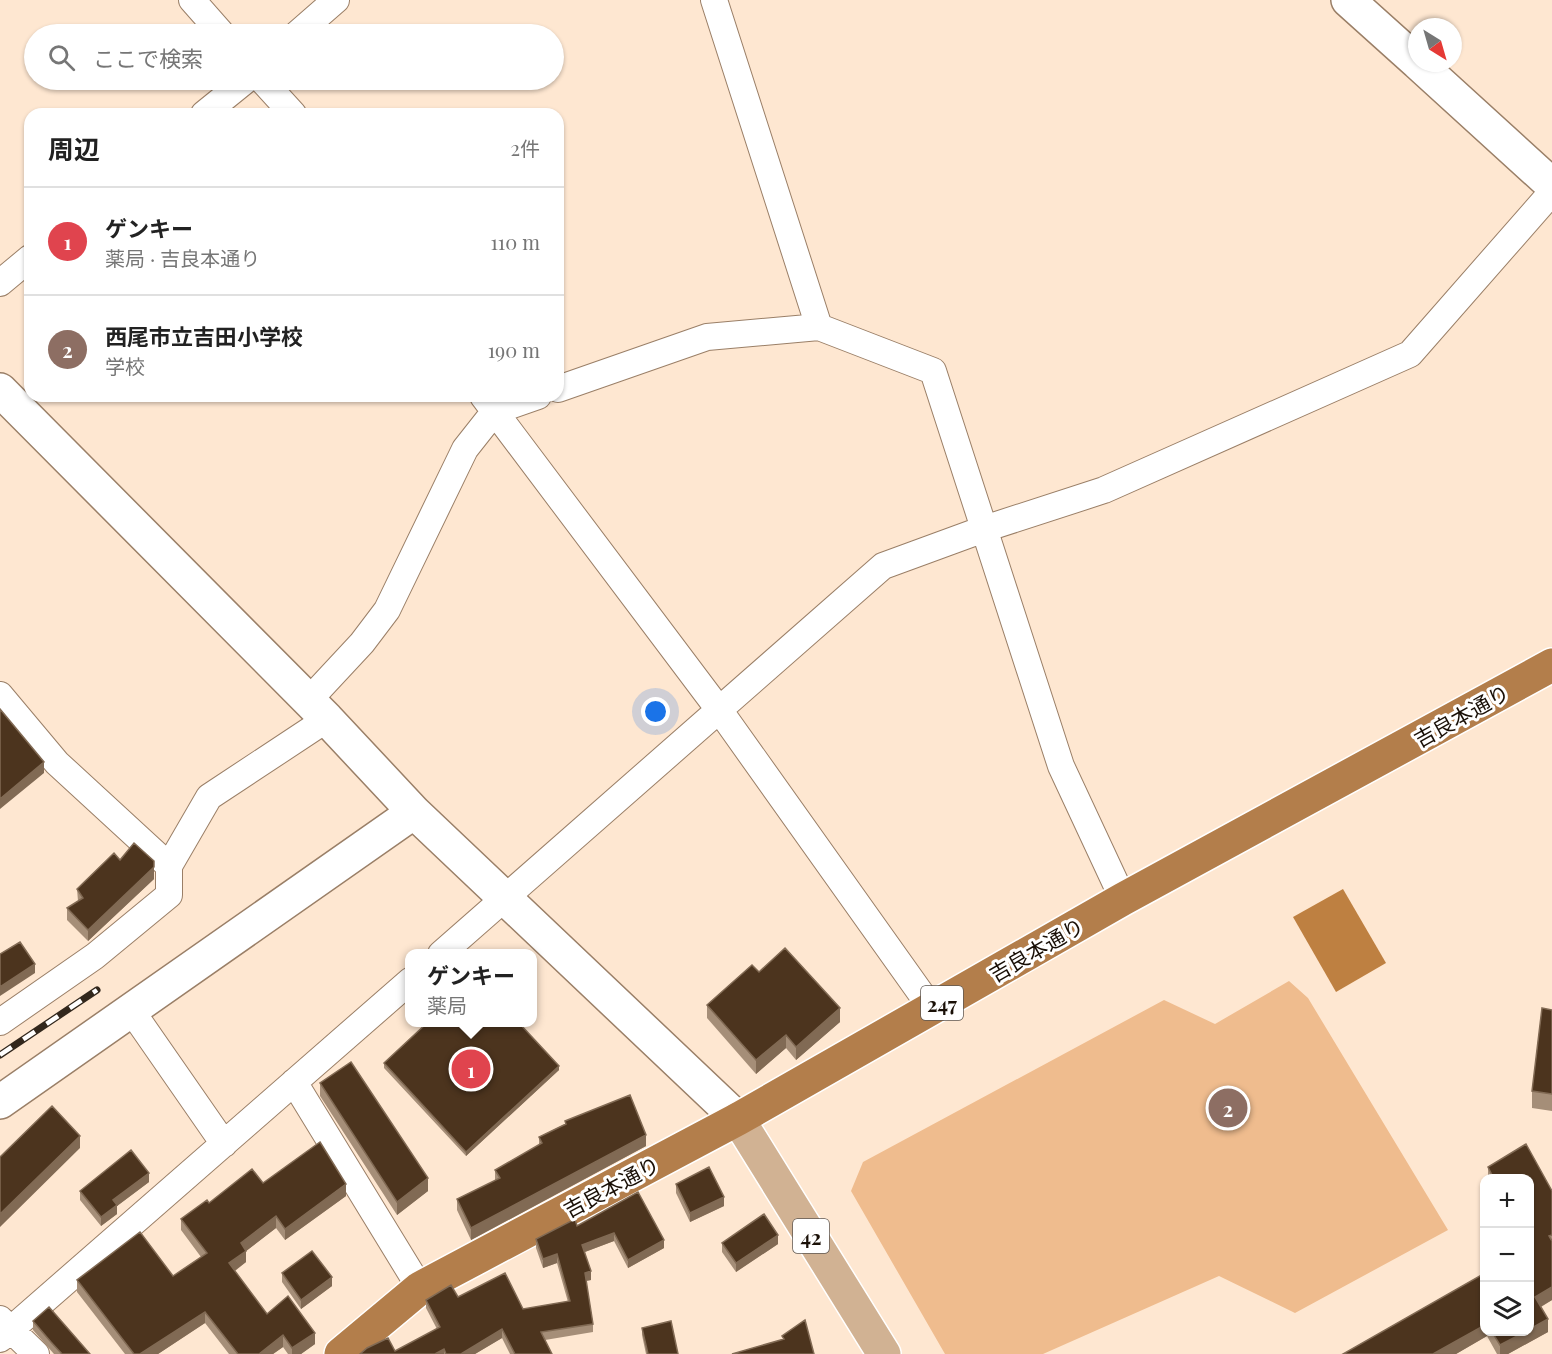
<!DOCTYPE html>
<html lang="ja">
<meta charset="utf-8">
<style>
:root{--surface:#fff;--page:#f2f2f2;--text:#222;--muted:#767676;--line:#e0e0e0;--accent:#186396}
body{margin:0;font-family:"Playfair Display","Noto Sans JP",serif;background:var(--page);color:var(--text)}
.controls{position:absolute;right:18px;bottom:18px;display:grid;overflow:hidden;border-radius:12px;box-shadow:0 2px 4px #0004}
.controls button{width:54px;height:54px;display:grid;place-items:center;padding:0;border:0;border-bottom:2px solid var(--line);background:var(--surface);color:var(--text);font:30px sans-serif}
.compass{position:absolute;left:1408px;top:18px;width:54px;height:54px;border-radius:50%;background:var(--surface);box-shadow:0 2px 4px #0004;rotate:143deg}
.you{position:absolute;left:656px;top:712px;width:21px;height:21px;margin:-15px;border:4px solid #fff;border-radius:50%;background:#1a73e8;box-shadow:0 0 0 9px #1a73e833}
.badge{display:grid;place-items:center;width:39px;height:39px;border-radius:50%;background:var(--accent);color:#fff;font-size:20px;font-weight:700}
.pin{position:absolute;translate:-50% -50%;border:3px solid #fff;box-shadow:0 2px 6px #0006}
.popup{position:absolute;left:405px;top:949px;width:132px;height:78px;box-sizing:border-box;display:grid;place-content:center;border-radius:12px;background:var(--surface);filter:drop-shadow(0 2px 4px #0005);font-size:20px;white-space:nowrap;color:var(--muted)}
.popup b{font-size:22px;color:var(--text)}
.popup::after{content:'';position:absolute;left:50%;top:100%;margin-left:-12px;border:12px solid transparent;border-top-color:var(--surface)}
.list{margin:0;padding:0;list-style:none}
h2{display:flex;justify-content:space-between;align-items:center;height:78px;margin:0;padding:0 24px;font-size:26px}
h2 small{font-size:20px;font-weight:400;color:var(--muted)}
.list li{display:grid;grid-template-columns:39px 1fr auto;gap:18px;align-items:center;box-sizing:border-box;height:108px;padding:0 24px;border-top:2px solid var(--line)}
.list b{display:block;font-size:22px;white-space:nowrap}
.list p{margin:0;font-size:20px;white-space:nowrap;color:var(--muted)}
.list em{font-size:20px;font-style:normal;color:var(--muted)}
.icon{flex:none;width:33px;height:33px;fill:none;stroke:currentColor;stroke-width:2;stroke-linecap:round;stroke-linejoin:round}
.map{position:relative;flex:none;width:1552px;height:1354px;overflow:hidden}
.search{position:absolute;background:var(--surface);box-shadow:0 2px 4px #0004;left:24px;top:24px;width:540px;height:66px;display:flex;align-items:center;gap:15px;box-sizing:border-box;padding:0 21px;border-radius:33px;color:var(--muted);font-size:22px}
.panel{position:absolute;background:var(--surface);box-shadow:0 2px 4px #0004;left:24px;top:108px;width:540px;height:294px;border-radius:18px}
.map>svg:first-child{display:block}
.green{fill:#efbc8e}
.water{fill:#be8041}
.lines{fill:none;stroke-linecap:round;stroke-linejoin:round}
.street-casing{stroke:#9a7f67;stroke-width:28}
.secondary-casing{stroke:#9a7f67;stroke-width:36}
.primary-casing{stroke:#fff;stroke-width:36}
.highway-casing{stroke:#fff;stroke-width:36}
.street{stroke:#fff;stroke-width:26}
.secondary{stroke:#fff;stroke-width:33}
.primary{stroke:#d1b293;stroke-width:33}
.highway{stroke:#b37e4b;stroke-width:33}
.rail-casing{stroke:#32271c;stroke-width:7}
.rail{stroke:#fff;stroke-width:4.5;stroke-dasharray:14;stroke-linecap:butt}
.wall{fill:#a58e78}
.shaded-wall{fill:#816a54}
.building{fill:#4c341e;stroke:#816a54;stroke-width:1.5}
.labels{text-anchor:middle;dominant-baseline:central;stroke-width:6;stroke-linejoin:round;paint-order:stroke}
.shield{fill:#fff;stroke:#5e5751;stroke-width:1.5}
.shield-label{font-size:20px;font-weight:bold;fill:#190f06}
.street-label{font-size:21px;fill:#190f06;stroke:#fff}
</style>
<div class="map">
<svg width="1552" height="1354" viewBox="0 0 1552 1354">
<rect width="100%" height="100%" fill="#fee7d1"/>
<path class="green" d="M1289 981 1308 998 1448 1230 1295 1313 1219 1276 1043 1354H945L851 1191 863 1162 1164 1000 1215 1024Z"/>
<path class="water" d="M1343 889 1386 963 1336 992 1293 917Z"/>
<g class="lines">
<defs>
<path id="street" d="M192 0 222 34
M714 0 819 327
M297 34 336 0
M262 80 293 114
M204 114 246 80
M0 283 30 258
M558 389 707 337 819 327 933 371 1061 766 1123 899
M483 396 720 711 932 1009
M0 695 57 763 169 866
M308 701 362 643 387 610 465 449 495 411 538 396
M441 954 883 566 984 529 1104 490 1410 354 1552 192
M131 1010 224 1144
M0 1022 95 956 169 895V866L209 797 327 719
M294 1082 420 1288
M0 1319 36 1354
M0 1339 410 981"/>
<path id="secondary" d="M1348 0 1417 62
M1418 63 1552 185
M0 390 327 719 414 812 738 1119
M0 1102 414 812"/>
<path id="primary" d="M738 1119 884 1354"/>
<path id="highway" d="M341 1354 420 1288 738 1119 1123 899 1552 665"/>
</defs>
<use href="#street" class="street-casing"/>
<use href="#secondary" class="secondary-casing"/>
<use href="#primary" class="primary-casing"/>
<use href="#highway" class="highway-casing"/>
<use href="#street" class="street"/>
<use href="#secondary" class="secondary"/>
<use href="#primary" class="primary"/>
<use href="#highway" class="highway"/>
<defs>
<path id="rail" d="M0 1055 97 990"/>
</defs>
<use href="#rail" class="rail-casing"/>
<use href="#rail" class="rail"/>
</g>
<path class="wall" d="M120 860 154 879 88 941 67 920V908L78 901 77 889Z
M759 972 840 1022 796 1060 786 1048 756 1074 707 1018V1005Z
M1552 1010V1111L1532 1108V1091Z
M384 1063 559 1070 466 1156 384 1068Z
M320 1083 428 1191 397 1215 320 1096Z
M565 1121 646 1146 471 1240 457 1210V1199L495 1181V1170L539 1145V1137L565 1124Z
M1526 1144 1552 1191V1300L1541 1307 1548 1319V1332L1508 1354H1497L1487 1336 1456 1354H1343L1485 1273V1332H1530V1179H1488V1167Z
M149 1182 117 1206V1214L101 1226 80 1200V1191Z
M263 1183 346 1196 285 1240 276 1228 246 1251V1262L235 1271 267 1314 315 1344 301 1354H288L283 1347 273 1354H229L205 1323 158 1354H125L77 1292V1280L173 1276 201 1257 181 1230V1219L209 1203Z
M676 1184 724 1206 690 1222 676 1193Z
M638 1192 664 1248 628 1268 614 1241 585 1252 591 1280 586 1281 593 1324V1332L545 1340 552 1354H510L502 1338 475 1354H360L395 1351 437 1329 426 1308V1300L458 1297 523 1309 568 1302 557 1263 543 1268 536 1248V1239L577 1226Z
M722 1243 778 1244 736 1272 722 1252Z
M282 1273 332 1286 301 1309 282 1282Z
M33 1321 90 1354H54L33 1330Z
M642 1328 678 1354H646L642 1335Z"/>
<path class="shaded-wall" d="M44 762V773L0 809V799Z
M154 867V879L88 941V930Z
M35 964V973L0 996V987Z
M840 1008V1022L796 1060V1047Z
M786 1035V1048L756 1074V1060Z
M559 1066V1070L466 1156V1152Z
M646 1135V1146L471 1240V1228Z
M80 1136V1148L0 1227V1214Z
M149 1173V1182L117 1206V1214L101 1226V1217L113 1200Z
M428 1178V1191L397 1215V1202Z
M346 1184V1196L285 1240V1229Z
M724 1197V1206L690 1222V1213Z
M276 1216V1228L241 1255V1243Z
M614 1233V1241L582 1253V1245Z
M778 1235V1244L736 1272V1263Z
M664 1240V1248L628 1268V1260Z
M246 1251V1262L229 1275V1263Z
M557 1254V1263L543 1268V1259Z
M591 1271V1280L585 1281V1273Z
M332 1277V1286L301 1309V1300Z
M1552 1287V1300L1535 1310V1297Z
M205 1312V1323L158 1354H140Z
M1548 1319V1332L1508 1354H1500V1345L1525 1332H1530V1329Z
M1485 1325V1332H1487V1336L1456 1354H1433Z
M502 1329V1338L475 1354H461Z
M315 1333V1344L301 1354H292V1348Z
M283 1335V1347L273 1354H259Z
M444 1349V1354H435Z"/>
<path class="building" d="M0 709 44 762 0 799Z
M134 843 154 861V867L88 930 67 908 83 898 77 889 114 853 120 860Z
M20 942 35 964 0 987V954Z
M785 948 840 1008 796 1047 786 1035 756 1060 707 1005 752 965 759 972Z
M1542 1008 1552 1010V1094L1532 1091Z
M427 1023H519L559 1066 466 1152 384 1063Z
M351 1062 428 1178 397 1202 320 1083Z
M630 1095 646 1135 471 1228 457 1199 500 1178 495 1170 542 1143 539 1137 566 1124 565 1121Z
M52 1106 80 1136 0 1214V1157Z
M320 1142 346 1184 285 1229 276 1216 241 1243 246 1251 229 1263 267 1314 288 1296 315 1333 292 1348 283 1335 259 1354H238L205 1312 140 1354H134L77 1280 140 1232 173 1276 207 1253 181 1219 207 1200 209 1203 252 1169 263 1183Z
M1526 1144 1552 1191V1235L1549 1236 1552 1241V1287L1535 1297 1548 1319 1530 1329V1248L1533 1246 1530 1240V1179H1494L1488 1167Z
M131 1150 149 1173 113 1200 117 1205 101 1217 80 1191Z
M709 1167 724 1197 690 1213 676 1184Z
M638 1192 664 1240 628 1260 614 1233 582 1245 591 1271 585 1273 593 1324 541 1332 552 1354H515L502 1329 461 1354H446L444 1349 435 1354H360L367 1348 388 1338 395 1351 440 1327 426 1300 451 1285 458 1297 505 1273 523 1309 570 1301 557 1254 543 1259 536 1239 575 1219 577 1226Z
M764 1214 778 1235 736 1263 722 1243Z
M312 1251 332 1277 301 1300 282 1273Z
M1485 1273V1325L1433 1354H1343Z
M49 1307 90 1354H62L51 1342 33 1321Z
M805 1320 814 1354H732L784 1339 782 1336Z
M671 1321 678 1354H648L642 1328Z
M1492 1332H1525L1500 1345Z"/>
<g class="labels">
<g class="shield">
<rect x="921" y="986" width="42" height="34" rx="4.5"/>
<rect x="793" y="1219" width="36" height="34" rx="4.5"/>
</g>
<g class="shield-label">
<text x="942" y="1003">247</text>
<text x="811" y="1236">42</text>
</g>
<g class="street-label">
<text transform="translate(1461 715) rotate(-29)">吉良本通り</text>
<text transform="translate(1036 949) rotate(-30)">吉良本通り</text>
<text transform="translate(611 1186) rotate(-28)">吉良本通り</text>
</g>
</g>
</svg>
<div class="controls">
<button>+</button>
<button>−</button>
<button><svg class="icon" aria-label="layers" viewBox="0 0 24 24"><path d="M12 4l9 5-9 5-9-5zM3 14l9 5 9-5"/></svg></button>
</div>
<svg class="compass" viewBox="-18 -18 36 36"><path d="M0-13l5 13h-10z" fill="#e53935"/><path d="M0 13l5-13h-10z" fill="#767676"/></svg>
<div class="you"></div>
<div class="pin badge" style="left:471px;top:1069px;background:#e0444e">1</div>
<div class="popup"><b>ゲンキー</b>薬局</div>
<div class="pin badge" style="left:1228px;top:1108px;background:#8d6e63">2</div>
<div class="search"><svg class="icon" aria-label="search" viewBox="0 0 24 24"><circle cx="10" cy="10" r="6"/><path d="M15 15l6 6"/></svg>ここで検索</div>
<section class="panel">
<h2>周辺<small>2件</small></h2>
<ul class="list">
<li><span class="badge" style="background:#e0444e">1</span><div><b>ゲンキー</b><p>薬局 · 吉良本通り</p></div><em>110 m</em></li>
<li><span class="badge" style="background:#8d6e63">2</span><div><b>西尾市立吉田小学校</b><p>学校</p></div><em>190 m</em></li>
</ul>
</section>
</div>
